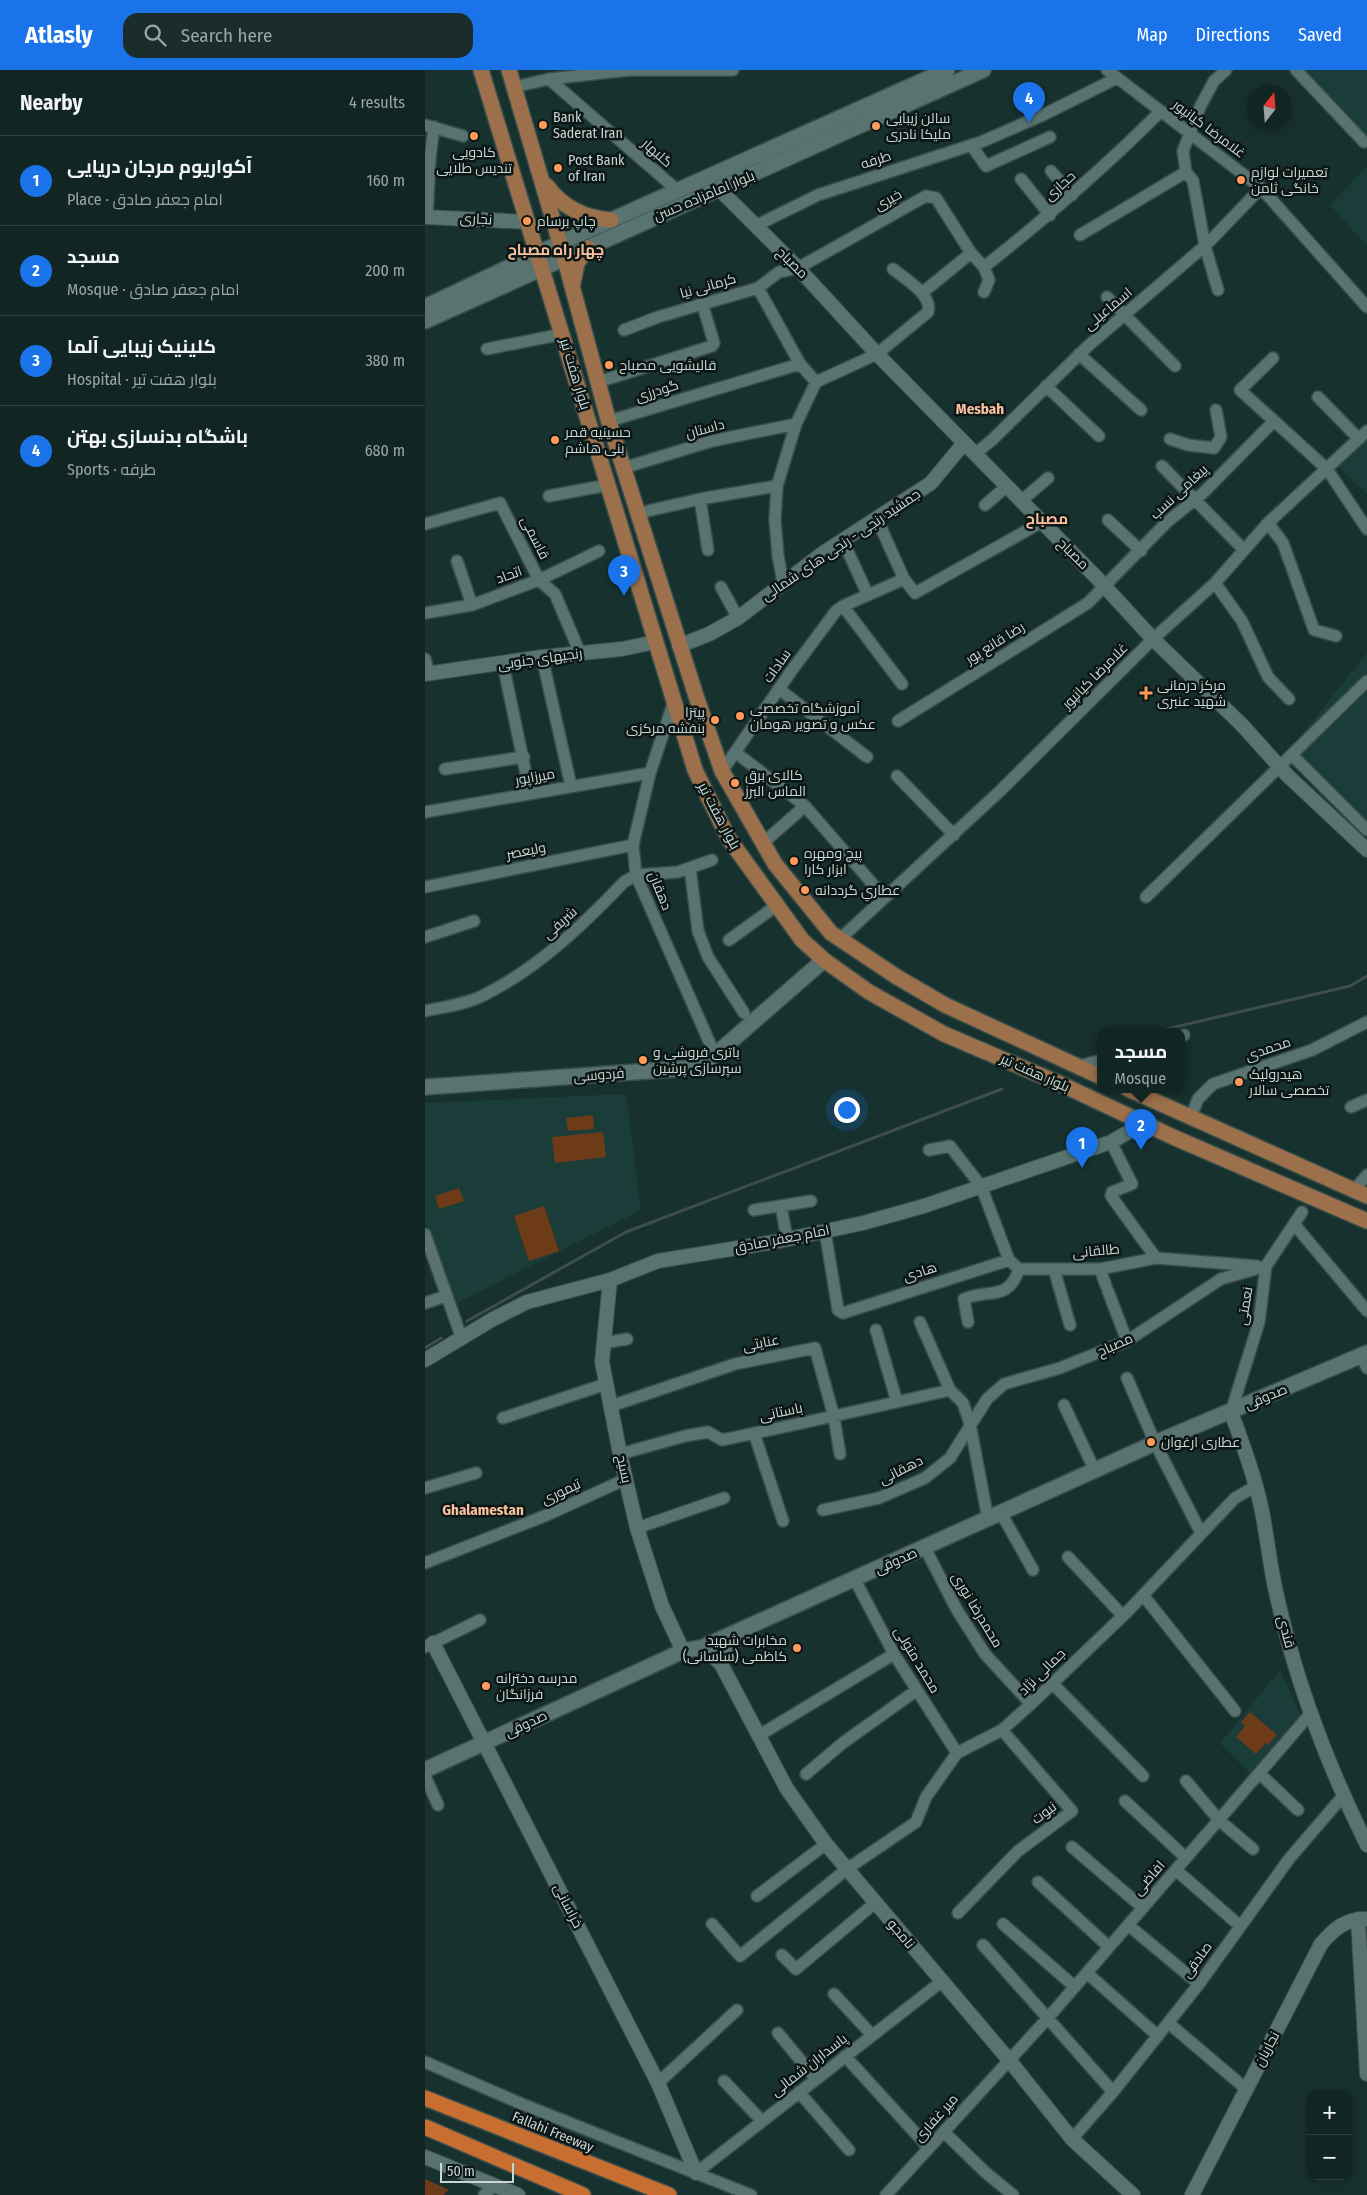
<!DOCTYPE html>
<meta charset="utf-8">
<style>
:root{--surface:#112522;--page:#1a2d2a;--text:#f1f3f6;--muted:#9ca5a5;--line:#304240;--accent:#1a73e8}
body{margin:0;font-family:"Fira Sans Condensed",Cairo,sans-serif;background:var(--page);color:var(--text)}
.controls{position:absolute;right:15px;bottom:15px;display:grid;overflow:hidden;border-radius:10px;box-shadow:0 2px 12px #0003}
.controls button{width:45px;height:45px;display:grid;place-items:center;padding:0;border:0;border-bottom:1px solid var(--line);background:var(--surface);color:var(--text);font:25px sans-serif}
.compass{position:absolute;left:822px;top:15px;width:45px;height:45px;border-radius:50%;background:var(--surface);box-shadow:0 2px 12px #0003;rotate:17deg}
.scale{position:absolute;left:15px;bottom:12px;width:74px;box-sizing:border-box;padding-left:5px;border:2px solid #c8d7d5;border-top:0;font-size:14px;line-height:18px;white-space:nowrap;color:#c8d7d5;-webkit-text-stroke:4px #0c1615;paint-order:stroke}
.you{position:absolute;left:421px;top:1039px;width:18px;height:18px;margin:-12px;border:4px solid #fff;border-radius:50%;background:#1a73e8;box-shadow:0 0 0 8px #1a73e833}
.badge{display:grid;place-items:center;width:32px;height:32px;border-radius:50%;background:var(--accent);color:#fff;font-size:16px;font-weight:700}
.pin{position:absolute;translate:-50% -41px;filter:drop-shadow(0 1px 2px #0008)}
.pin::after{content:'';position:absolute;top:26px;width:18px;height:15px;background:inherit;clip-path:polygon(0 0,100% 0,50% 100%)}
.popup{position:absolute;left:672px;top:958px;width:88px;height:65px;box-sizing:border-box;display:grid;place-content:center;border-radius:10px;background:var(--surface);filter:drop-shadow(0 1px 4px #0005);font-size:16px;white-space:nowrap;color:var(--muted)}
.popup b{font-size:19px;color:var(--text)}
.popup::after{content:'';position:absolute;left:50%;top:100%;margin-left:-10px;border:10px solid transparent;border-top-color:var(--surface)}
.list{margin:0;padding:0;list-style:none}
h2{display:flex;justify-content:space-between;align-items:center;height:65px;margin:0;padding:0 20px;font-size:21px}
h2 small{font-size:16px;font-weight:400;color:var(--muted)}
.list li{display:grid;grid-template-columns:32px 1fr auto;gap:15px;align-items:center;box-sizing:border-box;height:90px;padding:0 20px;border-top:1px solid var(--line)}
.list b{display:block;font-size:19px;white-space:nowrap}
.list p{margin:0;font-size:16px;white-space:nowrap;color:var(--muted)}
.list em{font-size:16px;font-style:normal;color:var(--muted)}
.icon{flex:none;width:28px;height:28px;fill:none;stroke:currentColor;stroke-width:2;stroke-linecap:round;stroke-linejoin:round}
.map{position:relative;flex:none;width:942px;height:2125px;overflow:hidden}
header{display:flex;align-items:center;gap:30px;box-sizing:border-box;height:70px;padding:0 25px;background:var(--accent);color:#fff}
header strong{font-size:24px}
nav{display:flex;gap:28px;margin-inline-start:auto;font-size:18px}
.search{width:350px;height:45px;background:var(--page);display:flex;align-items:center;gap:12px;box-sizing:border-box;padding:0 18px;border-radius:15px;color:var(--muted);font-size:19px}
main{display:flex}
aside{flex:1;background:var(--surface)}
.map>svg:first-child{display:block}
.built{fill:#1a3d3a}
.green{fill:#6e3b18}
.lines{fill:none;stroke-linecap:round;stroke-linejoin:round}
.stream{stroke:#3f4e4c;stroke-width:3}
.minor-casing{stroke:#394e4c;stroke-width:14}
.tertiary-casing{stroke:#394e4c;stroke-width:16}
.secondary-casing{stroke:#394e4c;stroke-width:18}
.primary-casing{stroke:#394e4c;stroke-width:18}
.motorway-casing{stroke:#394e4c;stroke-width:18}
.minor{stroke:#587370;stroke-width:11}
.tertiary{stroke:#587370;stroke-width:14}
.secondary{stroke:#587370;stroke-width:15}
.primary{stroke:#9b704a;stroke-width:15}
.motorway{stroke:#c86e31;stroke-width:15}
.poi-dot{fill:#ff9a5b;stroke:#0c1615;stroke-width:2}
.labels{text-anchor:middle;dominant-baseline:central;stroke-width:5;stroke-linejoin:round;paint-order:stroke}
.poi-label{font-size:14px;fill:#c8d7d5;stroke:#0c1615;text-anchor:start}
.street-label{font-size:14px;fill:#c8d7d5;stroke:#0c1615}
.neighbourhood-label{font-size:15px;font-weight:bold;fill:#fac19f;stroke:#0c1615}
</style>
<header>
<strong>Atlasly</strong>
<div class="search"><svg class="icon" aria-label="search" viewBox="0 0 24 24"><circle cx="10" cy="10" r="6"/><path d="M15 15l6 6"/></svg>Search here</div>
<nav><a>Map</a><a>Directions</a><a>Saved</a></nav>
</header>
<main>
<aside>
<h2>Nearby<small>4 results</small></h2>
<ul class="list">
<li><span class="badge">1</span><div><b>آکواریوم مرجان دریایی</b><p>Place · امام جعفر صادق</p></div><em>160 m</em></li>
<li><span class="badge">2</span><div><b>مسجد</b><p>Mosque · امام جعفر صادق</p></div><em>200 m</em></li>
<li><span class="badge">3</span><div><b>کلینیک زیبایی آلما</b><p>Hospital · بلوار هفت تیر</p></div><em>380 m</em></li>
<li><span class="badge">4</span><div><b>باشگاه بدنسازی بهتن</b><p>Sports · طرفه</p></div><em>680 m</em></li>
</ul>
</aside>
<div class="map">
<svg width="942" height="2125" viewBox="0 0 942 2125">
<rect width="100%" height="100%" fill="#17312e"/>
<path class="built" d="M878 0H942V71Z
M942 97V176L905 135Z
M942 366V424L912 395Z
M942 583V763L860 685Z
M201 1024 216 1140 30 1234 0 1151V1033Z
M855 1600 877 1648 828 1706 795 1673Z"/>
<path class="green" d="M168 1045 169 1059 143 1061 141 1048Z
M178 1062 181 1087 130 1093 127 1067Z
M34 1118 39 1131 14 1139 10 1126Z
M119 1136 134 1181 104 1191 89 1146Z
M825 1642 852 1665 843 1675 837 1670 840 1674 831 1684 811 1667 820 1656 816 1652Z
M0 2109 24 2120 18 2125H0Z"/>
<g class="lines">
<path class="stream" d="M733 961 925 916 942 906
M42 1251 201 1162 577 1019
M0 1278 16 1268"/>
<defs>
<path id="minor" d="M682 0 836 118 942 237
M871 0 939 72
M124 9 252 120
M89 17 124 9 204 0H308
M0 55 38 66
M546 75 561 96 625 67
M626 101 647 125
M596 109 625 145
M2 147 5 88 9 57
M330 156 393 125 556 72 618 45 692 8
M655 165 761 102
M559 197C621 148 680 97 736 41
M333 218 375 294 391 312
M793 220 780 176 768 111 761 102 758 81 775 37 789 11 801 0
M497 223 546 183
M682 227 750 296
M199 260 233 247 333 218 354 202 373 198 501 126 511 128 546 183 559 197 564 210 559 222
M62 279 138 264
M654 284 716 340
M848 288 815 320 902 399 942 459
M173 312 287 276 289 273 277 233
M621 316 674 366
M893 327 934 369
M184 351 375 294
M745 369 763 375 789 378 796 367 791 340
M550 384 567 370 663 276 782 174 836 118
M737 396 819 480
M198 398 287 371 371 354
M124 426 183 415
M275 429 283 480
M596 431 623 408
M560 435 582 416
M214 443 275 429 352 416
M452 449 479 509 490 523 617 452
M683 450 716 481
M843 453 858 473 889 560 911 566
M0 454 75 433 114 510 130 524 155 583
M418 471 443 525
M32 491 47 535
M358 512 353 486 350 450 352 416 371 354 391 312 452 284 503 242C508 225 480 209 468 199
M790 513 817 551 843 607 864 629
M296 517 313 548
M418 536 477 614
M0 543 47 535 114 510 174 481
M117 587 146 716
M0 589 4 604
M78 594 105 723
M354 619 442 687
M249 631 225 703 208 775 211 805 290 985
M473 651 663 533 742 452 778 423 849 351
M310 682 380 736 459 827
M867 685 942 760
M20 699 99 687
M297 701 367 600 411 541 418 536 479 509
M472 706 529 765
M0 742 225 703
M338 773 380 736
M265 798 273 861 283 887 319 943
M0 817 208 775
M721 827 942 611
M0 867 49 851
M415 869 575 721 728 569 790 513 843 453 942 361
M304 870 351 836
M0 941C19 937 42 934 59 925 113 898 158 855 199 812L211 805 253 802 287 790
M756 966 759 965
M655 996 676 990
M926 1037 942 1030
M766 1047 773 1029 788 1014 887 980 942 952
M686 1072 707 1114 687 1122 686 1126 731 1188
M504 1080 525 1076 556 1116 584 1190 594 1199H675L731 1188 832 1196
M929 1120 942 1105
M356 1136 362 1169
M329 1140 386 1131
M869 1154 942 1241
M400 1161 413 1240 418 1243 584 1190
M0 1164 37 1269
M629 1199 645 1255
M675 1199 681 1216
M683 1221 702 1271
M0 1233 21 1226
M495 1252 525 1320 538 1333 545 1354 563 1449
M543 1252 539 1229C565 1218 583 1232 594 1199
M451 1260 472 1332
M178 1273 202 1269
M936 1285 942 1298
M702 1308 730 1373 776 1463
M639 1335 670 1401
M186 1336 310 1294 390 1278 409 1347 415 1384
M806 1342 834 1252 841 1196 877 1142
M78 1348 181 1314
M329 1363 358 1451
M195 1384 260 1366 283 1362 297 1370C374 1354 450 1337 525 1320
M0 1418 51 1403
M398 1440 454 1428 500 1408 525 1388 562 1329 579 1314 635 1298 702 1271 796 1209 841 1196
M576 1443 608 1500
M212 1458 299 1428
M500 1478 532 1540 560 1584 606 1634
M643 1487 698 1546
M0 1493 122 1445 201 1409
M430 1510 469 1584 532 1683
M718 1525 810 1641
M0 1577 55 1550
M626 1612 718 1706
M333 1666 469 1584
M834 1703 873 1740
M381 1704 419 1672 492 1620
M0 1706 13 1735
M761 1711 794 1750 828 1779
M700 1731 761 1788
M647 1777 718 1838
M751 1800 815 1856
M613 1812 684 1877
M332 1826 401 1774
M533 1843 593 1781 647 1741 577 1660
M287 1854 315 1886 422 1799 491 1752 501 1727 532 1683 577 1660 606 1634 703 1541 810 1428 831 1416
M578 1854 650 1917
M703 1855 774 1914
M558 1875 688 2022
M357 1885 371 1899 450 1833
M662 1903 733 1966
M409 1924 447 1965
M747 1956 820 2018
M353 1963 391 2009
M420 1986 504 2078
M0 1992 97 2034 326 2125
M299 2011 337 2051
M233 2013 312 1940
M374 2022 424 2080
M519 2062 560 2102 588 2125
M647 2069 688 2022 774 1914 864 1789 918 1726
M271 2103 516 1912
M59 2125 69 2116
M461 2125 622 1949 886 1643"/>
<path id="tertiary" d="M295 120 373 198 452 284 671 507 728 569 817 655 862 705 942 780
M0 147 103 152
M254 576 284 564 313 548 398 483 506 413 539 373
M0 604 117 587 197 579 230 572
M185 1210 177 1292 195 1384 212 1458 237 1536 258 1581
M0 1290 68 1249 102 1232 185 1210 233 1191 349 1172 438 1153 499 1136 686 1072 719 1053
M806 1342C817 1372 828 1401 835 1432 842 1462 844 1492 851 1522 870 1610 902 1694 942 1775
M8 1573 233 2013 271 2103
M278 1577 296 1594 362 1719 401 1774 584 1990 647 2069 708 2125
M296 1594 302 1580 321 1559
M933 1849 942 2004
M0 2087 93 2125
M767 2125 896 1874C909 1859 921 1848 942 1849"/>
<path id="secondary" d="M0 237 135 173 522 0
M0 251 558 0
M0 1017 266 998 290 985 399 890
M0 1700 258 1581 278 1577 730 1373 942 1283"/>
<path id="primary" d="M56 0 270 700 304 769 377 870 399 890 444 922 519 964 638 1015 748 1067 942 1151
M84 0 140 190 183 349 272 629 297 701 350 794 406 863 472 907 520 935 676 1007
M122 116C138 138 159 148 186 150
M148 213 152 193 163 178
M703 1019 942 1126"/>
<path id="motorway" d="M0 2028 244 2125
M0 2057 158 2125"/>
</defs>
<use href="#minor" class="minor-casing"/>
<use href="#tertiary" class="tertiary-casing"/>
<use href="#secondary" class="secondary-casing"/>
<use href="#primary" class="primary-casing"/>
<use href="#motorway" class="motorway-casing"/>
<use href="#minor" class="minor"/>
<use href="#tertiary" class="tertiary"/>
<use href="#secondary" class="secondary"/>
<use href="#primary" class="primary"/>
<use href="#motorway" class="motorway"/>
</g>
<g class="poi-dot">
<circle cx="118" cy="55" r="5"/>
<circle cx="451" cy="56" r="5"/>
<circle cx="49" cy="66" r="5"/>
<circle cx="133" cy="98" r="5"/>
<circle cx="816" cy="110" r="5"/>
<circle cx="102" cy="151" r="5"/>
<circle cx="184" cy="295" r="5"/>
<circle cx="130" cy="370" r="5"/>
<path d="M718.5 615.5h5v5h5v5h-5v5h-5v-5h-5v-5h5z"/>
<circle cx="315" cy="646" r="5"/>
<circle cx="290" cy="650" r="5"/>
<circle cx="310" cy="713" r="5"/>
<circle cx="369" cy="791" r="5"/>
<circle cx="380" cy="820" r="5"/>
<circle cx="218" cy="990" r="5"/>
<circle cx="814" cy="1012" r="5"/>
<circle cx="726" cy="1372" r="5"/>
<circle cx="372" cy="1578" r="5"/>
<circle cx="61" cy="1616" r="5"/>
</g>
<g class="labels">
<g class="poi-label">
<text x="128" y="47">Bank<tspan x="128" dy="16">Saderat Iran</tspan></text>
<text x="461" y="48">سالن زیبایی<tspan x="461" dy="16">ملیکا نادری</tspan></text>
<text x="49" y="82" text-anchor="middle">کادویی<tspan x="49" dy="16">تندیس طلایی</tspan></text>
<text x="143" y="90">Post Bank<tspan x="143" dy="16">of Iran</tspan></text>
<text x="826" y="102">تعمیرات لوازم<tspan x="826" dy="16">خانگی ثامن</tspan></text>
<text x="112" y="151">چاپ برسام</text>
<text x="194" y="295">قالیشویی مصباح</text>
<text x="140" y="362">حسینیه قمر<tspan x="140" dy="16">بنی هاشم</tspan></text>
<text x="732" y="615">مرکز درمانی<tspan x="732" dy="16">شهید عنبری</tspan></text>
<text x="325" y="638">آموزشگاه تخصصی<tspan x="325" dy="16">عکس و تصویر هومان</tspan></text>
<text x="280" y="642" text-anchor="end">پیتزا<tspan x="280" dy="16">بنفشه مرکزی</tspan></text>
<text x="320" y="705">کالای برق<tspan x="320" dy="16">الماس البرز</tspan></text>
<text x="379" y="783">پیچ ومهره<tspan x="379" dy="16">ابزار کارا</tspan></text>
<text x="390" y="820">عطاري گرددانه</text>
<text x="228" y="982">باتری فروشی و<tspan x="228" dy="16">سپرسازی پرشین</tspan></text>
<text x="824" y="1004">هیدرولیک<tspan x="824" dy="16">تخصصی سالار</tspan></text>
<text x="736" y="1372">عطاری ارغوان</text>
<text x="362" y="1570" text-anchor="end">مخابرات شهید<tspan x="362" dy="16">کاظمی (ساسانی)</tspan></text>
<text x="71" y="1608">مدرسه دخترانه<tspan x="71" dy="16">فرزانگان</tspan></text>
</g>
<g class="street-label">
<text transform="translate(784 59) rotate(37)">غلامرضا کیانپور</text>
<text transform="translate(232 83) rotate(42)">گلبهار</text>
<text transform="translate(451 90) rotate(-18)">طرفه</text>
<text transform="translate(635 116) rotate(-42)">حجازی</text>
<text transform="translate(279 126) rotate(-23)">بلوار امامزاده حسن</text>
<text transform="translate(463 130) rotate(-29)">خیری</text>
<text transform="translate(51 149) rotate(3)">نجاری</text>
<text transform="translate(367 193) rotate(45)">مصباح</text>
<text transform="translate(283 216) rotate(-16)">کرمانی نیا</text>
<text transform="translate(683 239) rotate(-40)">اسماعیلی</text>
<text transform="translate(150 304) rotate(73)">بلوار هفت تیر</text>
<text transform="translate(232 321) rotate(-17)">گودرزی</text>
<text transform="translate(280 359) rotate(-15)">داستان</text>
<text transform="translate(754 422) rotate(-43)">پیغامی نسب</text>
<text transform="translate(110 468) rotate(63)">قاسمی</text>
<text transform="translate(416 475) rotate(-34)">جمشید رنجی - رنجی های شمالی</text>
<text transform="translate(648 484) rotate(45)">مصباح</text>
<text transform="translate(84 505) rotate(-20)">اتحاد</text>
<text transform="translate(570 573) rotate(-32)">رضا قانع پور</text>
<text transform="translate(115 589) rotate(-8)">رنجیهای جنوبی</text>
<text transform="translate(352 596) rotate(-55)">سادات</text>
<text transform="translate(670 606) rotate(-45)">غلامرضا کیانپور</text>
<text transform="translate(110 707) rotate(-10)">میرزاپور</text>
<text transform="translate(294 746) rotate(62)">بلوار هفت تیر</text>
<text transform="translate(101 781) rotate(-11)">ولیعصر</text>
<text transform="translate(235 821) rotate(68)">دهقان</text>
<text transform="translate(135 853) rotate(-42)">شریفی</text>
<text transform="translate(843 979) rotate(-19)">محمدی</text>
<text transform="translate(610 1003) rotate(24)">بلوار هفت تیر</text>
<text transform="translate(174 1005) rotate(-4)">فردوسی</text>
<text transform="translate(357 1169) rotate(-11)">امام جعفر صادق</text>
<text transform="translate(671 1181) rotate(-5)">طالقانی</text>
<text transform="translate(495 1202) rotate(-18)">هادی</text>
<text transform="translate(820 1236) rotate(-81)">نعمتی</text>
<text transform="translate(336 1273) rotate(-11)">عنایتی</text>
<text transform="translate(690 1275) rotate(-24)">مصباح</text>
<text transform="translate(841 1327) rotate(-23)">صدوقی</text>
<text transform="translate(356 1342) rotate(-12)">باستانی</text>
<text transform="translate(199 1399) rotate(78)">بسیح</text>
<text transform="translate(476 1400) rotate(-27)">دهقانی</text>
<text transform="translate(136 1422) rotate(-25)">تیموری</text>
<text transform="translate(471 1491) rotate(-24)">صدوقی</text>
<text transform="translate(552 1540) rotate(59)">محمدرضا نوری</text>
<text transform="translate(861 1562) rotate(75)">قندی</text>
<text transform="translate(492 1590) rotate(59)">محمد متولی</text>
<text transform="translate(617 1602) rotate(-45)">جمالی نژاد</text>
<text transform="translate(101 1654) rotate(-25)">صدوقی</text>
<text transform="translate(619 1743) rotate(-37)">نبوت</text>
<text transform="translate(724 1808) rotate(-49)">افاضی</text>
<text transform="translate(143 1836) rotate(63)">خراسانی</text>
<text transform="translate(476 1864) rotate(50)">نامجو</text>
<text transform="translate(772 1890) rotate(-54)">صادقی</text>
<text transform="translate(842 1979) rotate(-62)">نجاریان</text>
<text transform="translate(384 1995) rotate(-38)">پاسداران شمالی</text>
<text transform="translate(511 2048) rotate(-48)">میر غفاری</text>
<text transform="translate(128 2062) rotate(22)">Fallahi Freeway</text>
</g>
<g class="neighbourhood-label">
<text x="131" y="180">چهار راه مصباح</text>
<text x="555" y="339">Mesbah</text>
<text x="622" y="449">مصباح</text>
<text x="58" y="1440">Ghalamestan</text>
</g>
</g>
</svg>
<div class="controls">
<button>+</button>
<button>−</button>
</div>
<svg class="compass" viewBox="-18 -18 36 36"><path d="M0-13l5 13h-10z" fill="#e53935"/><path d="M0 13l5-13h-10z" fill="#9ca5a5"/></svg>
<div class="scale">50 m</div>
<div class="you"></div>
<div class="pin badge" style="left:657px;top:1098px">1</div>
<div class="pin badge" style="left:716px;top:1080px">2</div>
<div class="popup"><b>مسجد</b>Mosque</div>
<div class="pin badge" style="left:199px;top:526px">3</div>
<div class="pin badge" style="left:604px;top:53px">4</div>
</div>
</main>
